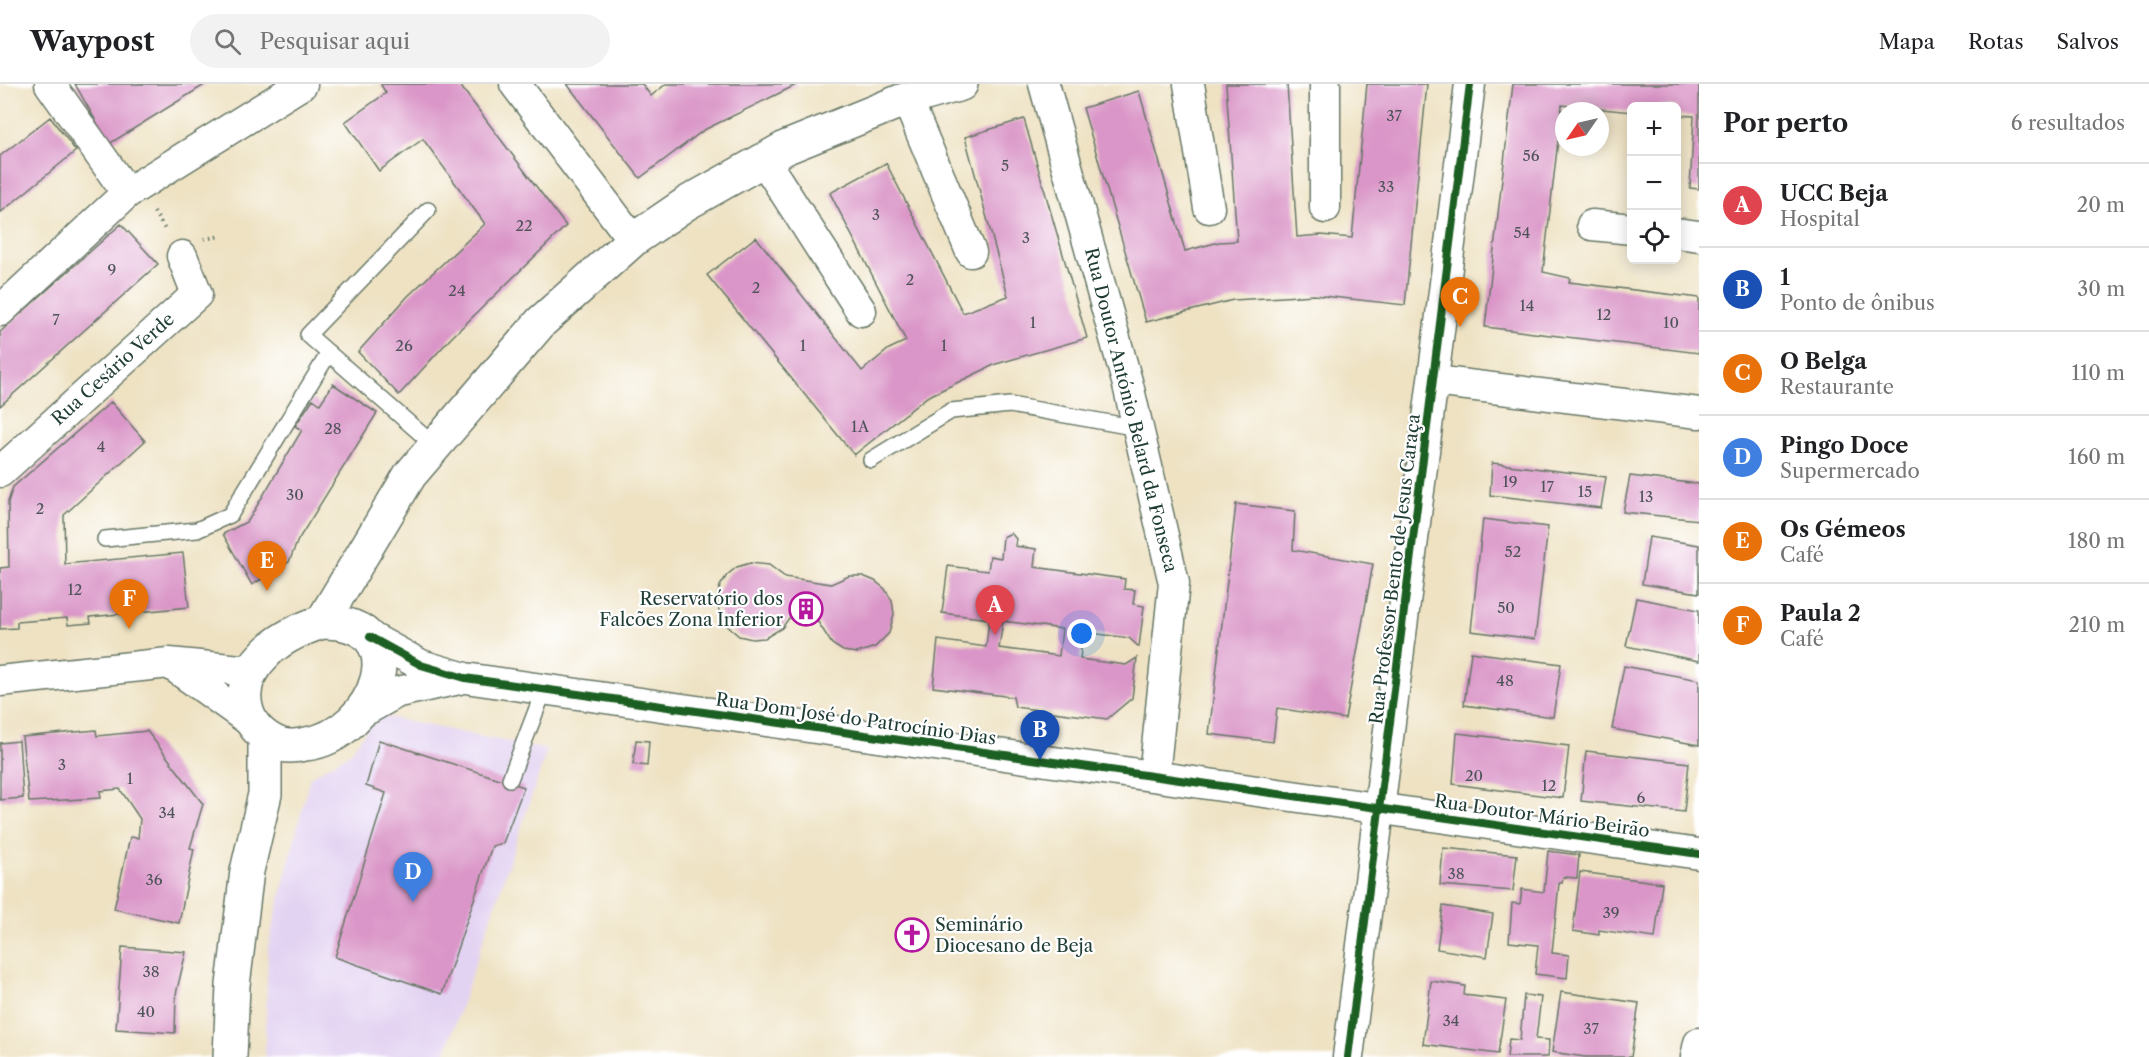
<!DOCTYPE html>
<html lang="pt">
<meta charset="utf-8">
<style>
:root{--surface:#fff;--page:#f2f2f2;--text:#202124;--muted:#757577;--line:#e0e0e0;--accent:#0b8043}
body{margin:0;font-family:"Libre Caslon Text",serif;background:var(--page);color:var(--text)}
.controls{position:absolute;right:18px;top:18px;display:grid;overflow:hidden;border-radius:9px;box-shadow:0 3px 15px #0003}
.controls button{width:54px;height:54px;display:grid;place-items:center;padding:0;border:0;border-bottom:2px solid var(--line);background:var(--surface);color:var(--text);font:30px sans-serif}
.compass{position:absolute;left:1555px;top:18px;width:54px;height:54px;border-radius:50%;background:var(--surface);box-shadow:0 3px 15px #0003;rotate:236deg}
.you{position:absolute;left:1082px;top:550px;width:21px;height:21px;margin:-15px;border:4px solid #fff;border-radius:50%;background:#1a73e8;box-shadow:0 0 0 9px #1a73e833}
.badge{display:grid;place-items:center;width:39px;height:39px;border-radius:50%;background:var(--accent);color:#fff;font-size:20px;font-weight:700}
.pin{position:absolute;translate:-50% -50px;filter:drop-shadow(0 2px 3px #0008)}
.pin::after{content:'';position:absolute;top:32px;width:21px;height:18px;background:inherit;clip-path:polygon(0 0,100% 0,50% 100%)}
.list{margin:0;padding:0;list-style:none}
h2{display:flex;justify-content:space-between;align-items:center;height:78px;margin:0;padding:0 24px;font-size:26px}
h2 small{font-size:20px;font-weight:400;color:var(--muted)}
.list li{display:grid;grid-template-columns:39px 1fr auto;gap:18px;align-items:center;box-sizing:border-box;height:84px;padding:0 24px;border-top:2px solid var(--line)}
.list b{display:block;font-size:22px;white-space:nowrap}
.list p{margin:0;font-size:20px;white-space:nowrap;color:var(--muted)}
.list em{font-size:20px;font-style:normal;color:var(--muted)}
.icon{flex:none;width:33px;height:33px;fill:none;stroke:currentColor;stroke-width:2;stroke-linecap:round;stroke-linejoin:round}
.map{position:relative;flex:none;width:1699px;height:973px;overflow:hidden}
header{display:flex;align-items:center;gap:36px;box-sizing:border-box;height:84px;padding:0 30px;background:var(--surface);border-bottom:2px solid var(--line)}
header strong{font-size:28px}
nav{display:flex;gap:33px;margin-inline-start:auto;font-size:21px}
.search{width:420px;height:54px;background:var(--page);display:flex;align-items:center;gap:15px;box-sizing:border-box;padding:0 21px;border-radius:33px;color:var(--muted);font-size:22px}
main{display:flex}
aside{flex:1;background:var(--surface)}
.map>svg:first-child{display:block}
.built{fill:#e3d3f2}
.building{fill:#da96c8;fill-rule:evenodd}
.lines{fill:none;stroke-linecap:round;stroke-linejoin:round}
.service-casing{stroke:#677766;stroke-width:18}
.minor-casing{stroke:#677766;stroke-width:33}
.secondary-casing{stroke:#677766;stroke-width:36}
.path{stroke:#677766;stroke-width:4;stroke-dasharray:1.5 4.5;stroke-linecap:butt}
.service{stroke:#fff;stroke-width:15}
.minor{stroke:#fff;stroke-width:30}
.secondary{stroke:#fff;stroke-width:33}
.cycleway-casing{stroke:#fff;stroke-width:11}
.cycleway{stroke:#1b5e20;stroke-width:8}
.labels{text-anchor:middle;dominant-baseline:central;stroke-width:4.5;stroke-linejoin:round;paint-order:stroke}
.number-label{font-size:15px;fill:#4e5359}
.street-label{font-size:18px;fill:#1f3d34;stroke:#fff}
.poi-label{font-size:18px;fill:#1f3d34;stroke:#fff;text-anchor:end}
</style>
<header>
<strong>Waypost</strong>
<div class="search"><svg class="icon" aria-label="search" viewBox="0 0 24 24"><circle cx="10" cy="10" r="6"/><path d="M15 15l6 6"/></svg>Pesquisar aqui</div>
<nav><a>Mapa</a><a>Rotas</a><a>Salvos</a></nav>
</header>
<main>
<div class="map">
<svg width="1699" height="973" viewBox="0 0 1699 973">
<rect width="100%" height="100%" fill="#fff"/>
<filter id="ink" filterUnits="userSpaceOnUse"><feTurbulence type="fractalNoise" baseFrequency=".0167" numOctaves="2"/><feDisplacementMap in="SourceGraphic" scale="12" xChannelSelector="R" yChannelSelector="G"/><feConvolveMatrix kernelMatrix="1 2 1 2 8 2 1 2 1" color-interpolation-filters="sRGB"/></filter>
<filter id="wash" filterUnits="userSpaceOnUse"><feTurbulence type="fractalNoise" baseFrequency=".008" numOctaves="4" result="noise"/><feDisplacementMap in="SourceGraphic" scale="24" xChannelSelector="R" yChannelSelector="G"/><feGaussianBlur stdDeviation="1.35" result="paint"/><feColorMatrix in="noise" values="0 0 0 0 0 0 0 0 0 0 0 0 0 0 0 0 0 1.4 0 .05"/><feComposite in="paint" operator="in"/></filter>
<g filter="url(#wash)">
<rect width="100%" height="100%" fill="#eee2c3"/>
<path class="built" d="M377 631 547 666 444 973H265L268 862 310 693 350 669Z"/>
<g id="blocks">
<path class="building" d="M75 0H206L109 60Z
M382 0H459L566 142 451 254 399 311 358 268 408 212 485 140 423 55 379 87 345 38 386 9 381 1Z
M567 0H642L651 12 666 0H798L704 46 640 94Z
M1226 0H1287L1297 153 1321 151 1352 154 1367 0H1427L1405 221 1314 211 1233 216 1146 238 1083 24 1139 7 1185 167 1219 158 1237 157Z
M1513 0H1699V105L1690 104 1694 32 1677 31V22H1632V28L1562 21 1543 188 1570 194 1569 198 1699 214V269L1485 243Z
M50 33 76 67 0 129V72Z
M1024 35 1087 254 996 280 927 313 854 371 707 191 756 153 862 287 889 265 906 257 830 109 886 79 963 229 1008 212 965 53Z
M121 140 158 180 0 322V248Z
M333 300 377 329 298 456 289 478 252 501 223 450 248 437 302 346 295 342 313 315 320 320Z
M111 318 145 357 64 431 65 480 183 469 189 523 90 533 91 539 68 541 67 534 17 538V544L0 545V484L9 483 8 418 13 403Z
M1492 379 1606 393 1601 424 1490 411Z
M1630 392 1699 400V436L1623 428Z
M1236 420 1295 427 1293 466 1373 480 1345 635 1277 624 1273 658 1209 650Z
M1483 435 1548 443 1535 555 1471 547Z
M1011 449 1016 455 1015 462 1036 465 1034 483 1125 495 1124 505 1135 506 1133 520 1144 522 1139 563 1129 554 1083 548 1080 575 1126 581 1137 574 1132 614 1107 635 1015 623 1013 613 933 603 938 556 986 563 989 535 942 529 948 482 988 487 990 472 1001 474 1003 453ZM1003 537 1062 545 1059 572 999 564Z
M1649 453 1699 461V509L1642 500Z
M750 479 769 481 785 493 831 500 849 492H863L875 497 885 505 892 517 894 530 889 549 875 563 857 569 843 567 832 560 818 538 789 534 782 544 765 554 752 555 739 552 724 539 719 527 717 514 720 502 727 491 737 483Z
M1636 514 1699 526V577L1626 562Z
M1471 568 1561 580 1553 633 1464 621Z
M1624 582 1699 596V661L1612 645Z
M96 646 97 652 147 647 203 720 190 764 194 765 179 839 114 825 130 753 138 754 140 735 120 705 100 707 101 714 29 718 22 653Z
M1457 649 1569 662 1563 714 1453 700Z
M379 656 524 703 503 759 492 762 442 910 335 873 386 709 366 702Z
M636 656 649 657 647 682 633 680Z
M19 657 23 714 0 716V659Z
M1586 667 1689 679 1684 728 1581 717Z
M1443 764 1517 771 1513 807 1440 801Z
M1548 767 1579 771 1577 794 1563 793 1562 799H1559L1552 869 1569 871 1567 894 1535 890 1538 861 1509 858 1512 819 1520 820 1522 805 1544 808Z
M1580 788 1662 799 1655 854 1599 846V851L1573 847Z
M1443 822 1493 830 1487 873 1437 865Z
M122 863 186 868 176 910 175 949 116 945Z
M1431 897 1465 902 1464 911 1506 916 1498 970 1423 960Z
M1561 908 1639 919 1631 973H1585L1552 968Z
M1524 911 1541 913 1536 955 1549 956 1548 973H1507L1509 955 1520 956Z"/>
</g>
</g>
<g filter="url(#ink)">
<use href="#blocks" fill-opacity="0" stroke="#677766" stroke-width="1.5"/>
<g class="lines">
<defs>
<path id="service" d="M428 126 308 251 435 362
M871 376 951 327 1010 321 1138 344
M105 455 197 446 230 431 329 269
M510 695 544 606"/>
<path id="minor" d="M515 0 633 156
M1044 0 1128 301 1174 499 1154 692
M1189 0 1209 124
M1325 0V124
M907 15 971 168
M764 76 861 227
M127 109 302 0
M1592 141 1632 145
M1676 149 1699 152
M0 227 127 109 50 0
M1434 297 1699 329
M0 388 197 210 182 172
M370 553 421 581 465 594 1699 770
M172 581 250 637
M0 597 169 579 251 587
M359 630 398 608 459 595
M1348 973 1470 0
M1696 973 1699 959"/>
<path id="secondary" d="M322 538 410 391 541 238 633 156 687 119 787 63 901 17 961 0
M322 538C420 537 376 651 306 660 297 662 286 663 279 660 240 644 234 601 263 572 278 555 300 545 322 538Z
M230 973 233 901 247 787 265 710V654"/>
</defs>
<use href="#service" class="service-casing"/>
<use href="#minor" class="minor-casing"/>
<use href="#secondary" class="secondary-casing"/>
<path class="path" d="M154 128 166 147
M204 155 221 152"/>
<use href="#service" class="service"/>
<use href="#minor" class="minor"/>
<use href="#secondary" class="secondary"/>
<defs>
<path id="cycleway" d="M370 553 421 581 465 594 1699 770
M1348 973 1470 0"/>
</defs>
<use href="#cycleway" class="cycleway-casing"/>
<use href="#cycleway" class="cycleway"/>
</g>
</g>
<defs>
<symbol id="building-ring" viewBox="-11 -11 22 22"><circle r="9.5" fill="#fff" stroke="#b5179e" stroke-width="1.5"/><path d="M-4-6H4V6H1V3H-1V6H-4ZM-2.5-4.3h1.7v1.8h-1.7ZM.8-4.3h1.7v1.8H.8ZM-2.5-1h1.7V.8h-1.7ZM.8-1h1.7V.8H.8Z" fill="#b5179e"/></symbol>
<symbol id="church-ring" viewBox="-11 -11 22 22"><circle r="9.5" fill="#fff" stroke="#b5179e" stroke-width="1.5"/><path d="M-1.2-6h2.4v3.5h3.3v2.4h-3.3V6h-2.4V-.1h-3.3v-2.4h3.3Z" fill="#b5179e"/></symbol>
</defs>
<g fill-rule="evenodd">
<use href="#building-ring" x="787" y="506" width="38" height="38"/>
<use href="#church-ring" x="893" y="832" width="38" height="38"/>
</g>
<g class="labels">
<g class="number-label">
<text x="1394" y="31">37</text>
<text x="1531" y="71">56</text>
<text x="1005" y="81">5</text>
<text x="1386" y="102">33</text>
<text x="876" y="130">3</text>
<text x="524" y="141">22</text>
<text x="1522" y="148">54</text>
<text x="1026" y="153">3</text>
<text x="112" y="185">9</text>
<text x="910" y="195">2</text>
<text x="756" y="203">2</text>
<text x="457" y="206">24</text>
<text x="1527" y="221">14</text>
<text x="1604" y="230">12</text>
<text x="56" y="235">7</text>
<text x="1033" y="238">1</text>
<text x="1671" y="238">10</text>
<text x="404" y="261">26</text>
<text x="803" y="261">1</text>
<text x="944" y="261">1</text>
<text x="860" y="342">1A</text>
<text x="333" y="344">28</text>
<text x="101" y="362">4</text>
<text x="1510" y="397">19</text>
<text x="1547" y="402">17</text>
<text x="1585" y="407">15</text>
<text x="295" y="410">30</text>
<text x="1646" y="412">13</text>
<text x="40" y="424">2</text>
<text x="1513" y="467">52</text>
<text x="75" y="505">12</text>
<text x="1506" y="523">50</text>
<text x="1505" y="596">48</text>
<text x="62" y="680">3</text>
<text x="1474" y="691">20</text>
<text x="130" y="694">1</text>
<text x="1549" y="701">12</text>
<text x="1641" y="713">6</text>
<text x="167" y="728">34</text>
<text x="1456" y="789">38</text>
<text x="154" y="795">36</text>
<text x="1611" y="828">39</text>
<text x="151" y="887">38</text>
<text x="146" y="927">40</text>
<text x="1451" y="936">34</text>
<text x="1591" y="944">37</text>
</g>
<g class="street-label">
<text transform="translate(113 285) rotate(-42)">Rua Cesário Verde</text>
<text transform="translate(1131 326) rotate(76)">Rua Doutor António Belard da Fonseca</text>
<text transform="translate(1395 485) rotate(-83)">Rua Professor Bento de Jesus Caraça</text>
<text transform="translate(856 635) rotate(8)">Rua Dom José do Patrocínio Dias</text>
<text transform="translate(1542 732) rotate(8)">Rua Doutor Mário Beirão</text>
</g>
<g class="poi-label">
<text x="783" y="515">Reservatório dos<tspan x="783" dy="21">Falcões Zona Inferior</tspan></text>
<text x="935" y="841" text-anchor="start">Seminário<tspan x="935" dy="21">Diocesano de Beja</tspan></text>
</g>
</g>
</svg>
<div class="controls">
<button>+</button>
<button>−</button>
<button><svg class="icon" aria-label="locate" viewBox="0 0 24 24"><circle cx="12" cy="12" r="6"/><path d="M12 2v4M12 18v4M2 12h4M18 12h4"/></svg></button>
</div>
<svg class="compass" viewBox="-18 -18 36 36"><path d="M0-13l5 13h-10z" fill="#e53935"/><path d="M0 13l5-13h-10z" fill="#757577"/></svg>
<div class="you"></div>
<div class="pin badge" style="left:995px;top:551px;background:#e0444e">A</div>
<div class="pin badge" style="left:1040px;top:676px;background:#1a4fb4">B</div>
<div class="pin badge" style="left:1460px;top:243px;background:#e8710a">C</div>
<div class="pin badge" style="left:413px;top:818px;background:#3f7fe0">D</div>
<div class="pin badge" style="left:267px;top:507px;background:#e8710a">E</div>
<div class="pin badge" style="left:129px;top:545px;background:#e8710a">F</div>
</div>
<aside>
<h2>Por perto<small>6 resultados</small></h2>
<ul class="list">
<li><span class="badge" style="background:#e0444e">A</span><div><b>UCC Beja</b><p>Hospital</p></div><em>20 m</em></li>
<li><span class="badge" style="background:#1a4fb4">B</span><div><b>1</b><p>Ponto de ônibus</p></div><em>30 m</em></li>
<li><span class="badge" style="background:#e8710a">C</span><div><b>O Belga</b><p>Restaurante</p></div><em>110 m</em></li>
<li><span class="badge" style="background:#3f7fe0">D</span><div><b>Pingo Doce</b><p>Supermercado</p></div><em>160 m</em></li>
<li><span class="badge" style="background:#e8710a">E</span><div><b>Os Gémeos</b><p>Café</p></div><em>180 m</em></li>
<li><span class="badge" style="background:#e8710a">F</span><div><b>Paula 2</b><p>Café</p></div><em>210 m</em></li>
</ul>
</aside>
</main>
